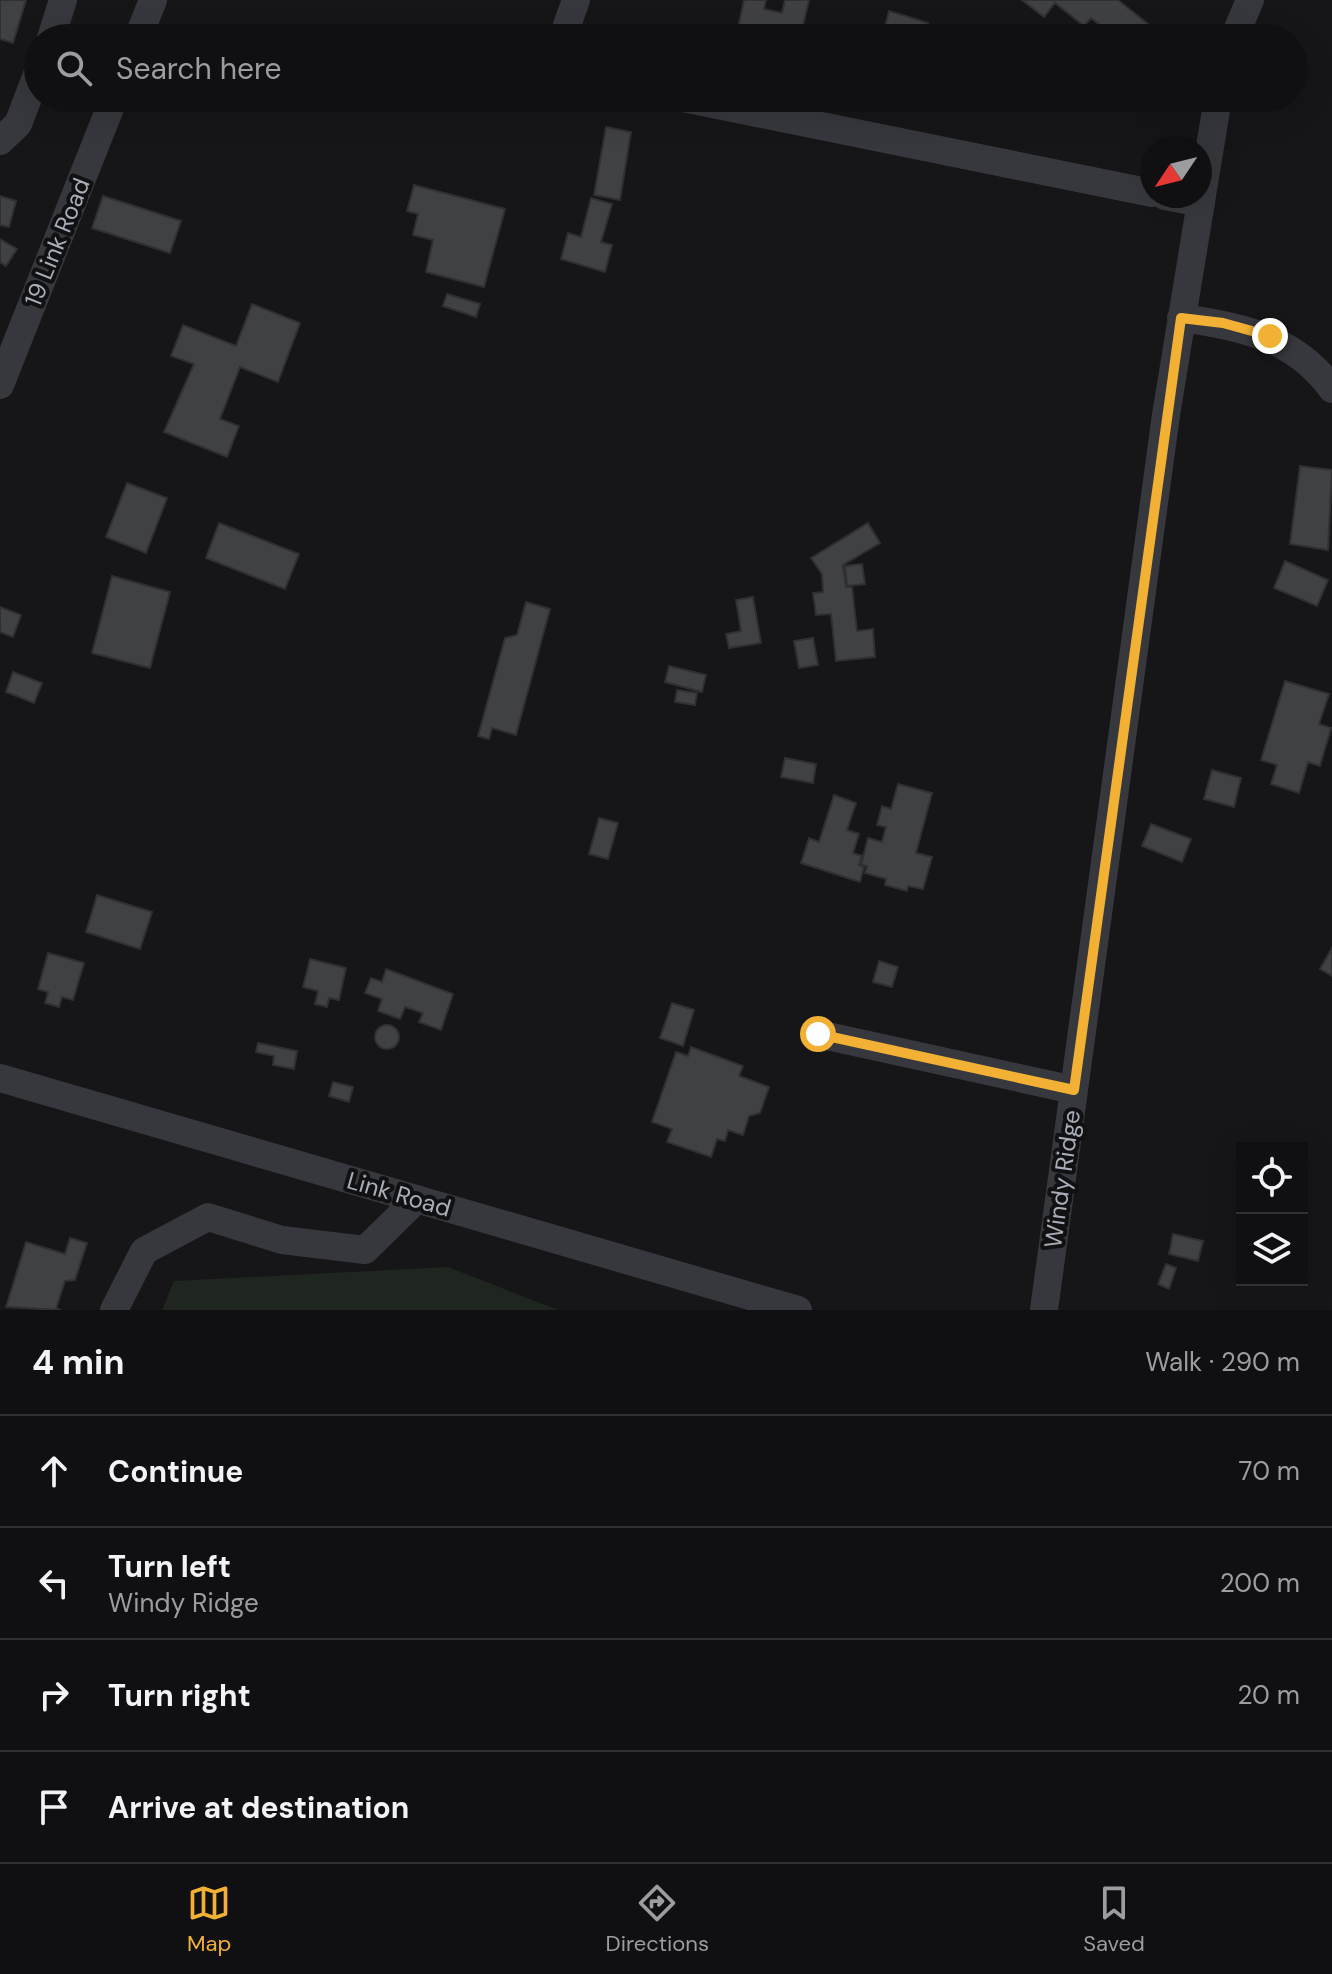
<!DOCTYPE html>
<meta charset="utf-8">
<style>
:root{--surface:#101012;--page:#19191b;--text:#f1f3f6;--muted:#9c9d9f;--line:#303032;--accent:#f2b134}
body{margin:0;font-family:"DM Sans",sans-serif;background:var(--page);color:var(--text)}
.controls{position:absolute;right:24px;bottom:24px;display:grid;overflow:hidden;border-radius:0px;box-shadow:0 8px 32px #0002}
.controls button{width:72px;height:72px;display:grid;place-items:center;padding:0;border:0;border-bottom:2px solid var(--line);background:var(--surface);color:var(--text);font:40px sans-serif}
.compass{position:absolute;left:1140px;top:136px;width:72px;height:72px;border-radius:50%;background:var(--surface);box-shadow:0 8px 32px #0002;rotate:235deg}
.stop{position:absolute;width:24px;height:24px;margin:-18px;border:6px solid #f2b134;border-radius:50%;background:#fff}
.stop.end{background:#f2b134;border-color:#fff;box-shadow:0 2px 8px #0008}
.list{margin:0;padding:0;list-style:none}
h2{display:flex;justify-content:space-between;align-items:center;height:104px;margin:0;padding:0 32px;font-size:34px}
h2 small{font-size:26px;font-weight:400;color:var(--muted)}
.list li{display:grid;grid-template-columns:52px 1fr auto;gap:24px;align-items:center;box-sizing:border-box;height:112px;padding:0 32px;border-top:2px solid var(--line)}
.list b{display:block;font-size:30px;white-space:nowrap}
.list p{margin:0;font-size:26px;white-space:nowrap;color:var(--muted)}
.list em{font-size:26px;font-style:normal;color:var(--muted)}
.icon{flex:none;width:44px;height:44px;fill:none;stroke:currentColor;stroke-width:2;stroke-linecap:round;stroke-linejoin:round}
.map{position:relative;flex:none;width:1332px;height:1310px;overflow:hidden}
.search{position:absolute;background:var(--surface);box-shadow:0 8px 32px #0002;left:24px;right:24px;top:24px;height:88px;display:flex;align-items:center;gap:20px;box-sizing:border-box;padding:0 28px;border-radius:44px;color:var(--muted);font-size:30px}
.sheet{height:552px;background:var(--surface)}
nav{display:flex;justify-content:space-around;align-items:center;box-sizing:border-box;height:112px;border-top:2px solid var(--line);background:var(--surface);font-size:22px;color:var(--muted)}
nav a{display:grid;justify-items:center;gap:4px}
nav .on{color:var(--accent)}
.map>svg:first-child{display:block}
.green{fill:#1e261f}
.building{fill:#404145;stroke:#303034;stroke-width:2}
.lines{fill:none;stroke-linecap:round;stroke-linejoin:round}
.minor{stroke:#37383d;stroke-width:28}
.route{stroke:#f2b134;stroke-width:10}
.labels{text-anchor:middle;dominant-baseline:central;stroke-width:8;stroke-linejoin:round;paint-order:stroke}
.street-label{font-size:24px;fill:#a8adb8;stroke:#111113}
</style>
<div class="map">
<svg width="1332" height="1310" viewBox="0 0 1332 1310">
<rect width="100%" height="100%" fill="#161618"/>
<path class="green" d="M448 1267 558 1310H162L174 1281Z"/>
<path class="building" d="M0 0H26L13 43 0 39Z
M744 0H766L764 9 782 13 785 0H809L800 38H759L737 33Z
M1022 0H1118L1153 28 1145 38H1116L1091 18 1084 26 1055 3 1044 17Z
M889 11 928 23 924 38H882Z
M606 127 631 132 620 200 594 195Z
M414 185 505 209 484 287 426 272 433 240 413 235 418 214 407 211Z
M0 196 16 201 9 227 0 225Z
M103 196 181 221 170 253 92 228Z
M591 198 612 204 601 242 612 245 605 272 561 259 568 233 581 237Z
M0 239 17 249 6 266 0 262Z
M447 294 480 304 476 317 443 306Z
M252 304 300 323 278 382 240 367 220 419 239 426 227 457 164 432 194 364 171 356 183 325 236 346Z
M1300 466 1332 470 1328 550 1290 544Z
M127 483 167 498 146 553 106 537Z
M219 523 299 554 285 589 206 558Z
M868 523 880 543 843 565 846 587H852L857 631 873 629 875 657 836 661 831 614 816 615 813 593 823 592 822 574 811 558Z
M1285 561 1328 580 1317 606 1274 588Z
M862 564 865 584 847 586 845 566Z
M112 576 170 592 150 668 92 653Z
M753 597 761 643 729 648 726 634 741 631 736 600Z
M526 602 550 609 516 735 492 728 489 739 478 736 505 638 517 635Z
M0 607 21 615 13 637 0 632Z
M813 638 818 665 799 668 794 641Z
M669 666 706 675 702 692 665 682Z
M13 672 42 683 34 703 6 692Z
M1285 681 1329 694 1319 724 1331 728 1320 766 1308 762 1299 793 1271 784 1277 765 1261 760Z
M677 690 697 693 695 705 675 702Z
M785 758 816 764 813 783 781 777Z
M1212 770 1241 778 1234 807 1204 799Z
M898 784 932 793 916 853 932 857 923 889 908 886 907 891 885 885 886 879 865 873 867 866 861 865 868 838 882 842 886 827 877 825 882 806 891 809Z
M834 795 856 803 847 830 859 834 853 853 862 856 859 865 864 867 860 882 801 863 809 838 819 842Z
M599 818 618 823 608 859 589 854Z
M1151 824 1191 839 1182 862 1142 846Z
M97 895 152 912 140 949 86 932Z
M1332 948V976L1320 969Z
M48 953 84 963 73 1000 62 997 59 1007 45 1003 48 992 38 989Z
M310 959 346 968 339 1000 329 998 327 1007 315 1004 318 991 303 987Z
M879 961 898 967 892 987 873 982Z
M386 969 453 994 441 1030 419 1022 423 1013 405 1007 400 1019 378 1011 382 999 365 993 371 978 382 982Z
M672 1003 694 1010 683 1046 660 1038Z
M375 1037a12 12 0 1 1 24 0a12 12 0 1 1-24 0Z
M258 1043 297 1051 294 1069 273 1065 274 1056 256 1052Z
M691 1047 743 1066 739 1076 769 1087 760 1113 749 1116 743 1135 728 1130 725 1141 717 1139 711 1157 667 1142 672 1129 652 1122 676 1052 688 1056Z
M333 1082 353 1087 349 1102 329 1096Z
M1173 1234 1203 1241 1198 1261 1169 1254Z
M70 1238 87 1243 75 1280 65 1281 56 1309 61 1310 6 1307 26 1242 65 1254Z
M1166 1264 1176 1268 1169 1289 1158 1284Z"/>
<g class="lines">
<path class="minor" d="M51 38 63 0
M138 38 153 0
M567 38V25L576 0
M1234 38 1250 0
M683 98 1152 193
M0 141 18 124 38 72
M1165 196 1201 203
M1181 318C1241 326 1296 338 1332 389
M0 385 114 98
M818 1034 1074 1090
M0 1078 798 1310
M114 1310 144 1251 208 1217 282 1240 365 1250 417 1199
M1044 1310 1166 415 1218 98"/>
</g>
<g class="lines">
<path class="route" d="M818 1034 1074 1090 1181 318 1223 323 1270 336"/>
</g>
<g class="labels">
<g class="street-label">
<text transform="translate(57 242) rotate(-68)">19 Link Road</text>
<text transform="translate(1062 1179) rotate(-82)">Windy Ridge</text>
<text transform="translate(399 1194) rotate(16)">Link Road</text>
</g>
</g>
</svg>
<div class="controls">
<button><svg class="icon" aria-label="locate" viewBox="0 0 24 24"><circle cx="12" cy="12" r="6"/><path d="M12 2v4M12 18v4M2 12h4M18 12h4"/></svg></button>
<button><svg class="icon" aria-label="layers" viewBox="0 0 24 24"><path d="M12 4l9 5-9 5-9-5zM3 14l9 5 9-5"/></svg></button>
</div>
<svg class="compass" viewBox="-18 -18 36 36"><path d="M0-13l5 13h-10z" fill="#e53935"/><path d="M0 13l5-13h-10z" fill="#9c9d9f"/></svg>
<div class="stop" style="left:818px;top:1034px"></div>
<div class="stop end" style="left:1270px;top:336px"></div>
<div class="search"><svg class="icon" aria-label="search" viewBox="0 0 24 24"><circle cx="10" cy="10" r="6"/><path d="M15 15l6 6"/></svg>Search here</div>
</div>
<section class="sheet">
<h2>4 min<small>Walk · 290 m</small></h2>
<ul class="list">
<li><svg class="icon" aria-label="ahead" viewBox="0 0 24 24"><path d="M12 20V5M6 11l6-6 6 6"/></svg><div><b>Continue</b></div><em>70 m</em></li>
<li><svg class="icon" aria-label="left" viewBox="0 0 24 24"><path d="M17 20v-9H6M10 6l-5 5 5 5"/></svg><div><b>Turn left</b><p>Windy Ridge</p></div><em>200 m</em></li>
<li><svg class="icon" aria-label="right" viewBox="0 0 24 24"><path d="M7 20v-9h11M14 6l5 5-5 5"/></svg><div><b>Turn right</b></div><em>20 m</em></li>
<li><svg class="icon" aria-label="arrive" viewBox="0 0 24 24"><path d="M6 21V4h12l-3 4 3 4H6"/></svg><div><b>Arrive at destination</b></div></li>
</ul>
</section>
<nav>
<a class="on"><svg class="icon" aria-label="map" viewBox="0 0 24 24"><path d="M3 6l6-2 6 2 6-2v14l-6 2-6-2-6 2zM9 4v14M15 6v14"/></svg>Map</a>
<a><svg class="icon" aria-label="directions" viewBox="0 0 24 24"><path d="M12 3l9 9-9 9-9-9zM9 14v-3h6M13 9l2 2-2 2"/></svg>Directions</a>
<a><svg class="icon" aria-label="saved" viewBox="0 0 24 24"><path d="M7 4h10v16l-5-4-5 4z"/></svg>Saved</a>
</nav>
